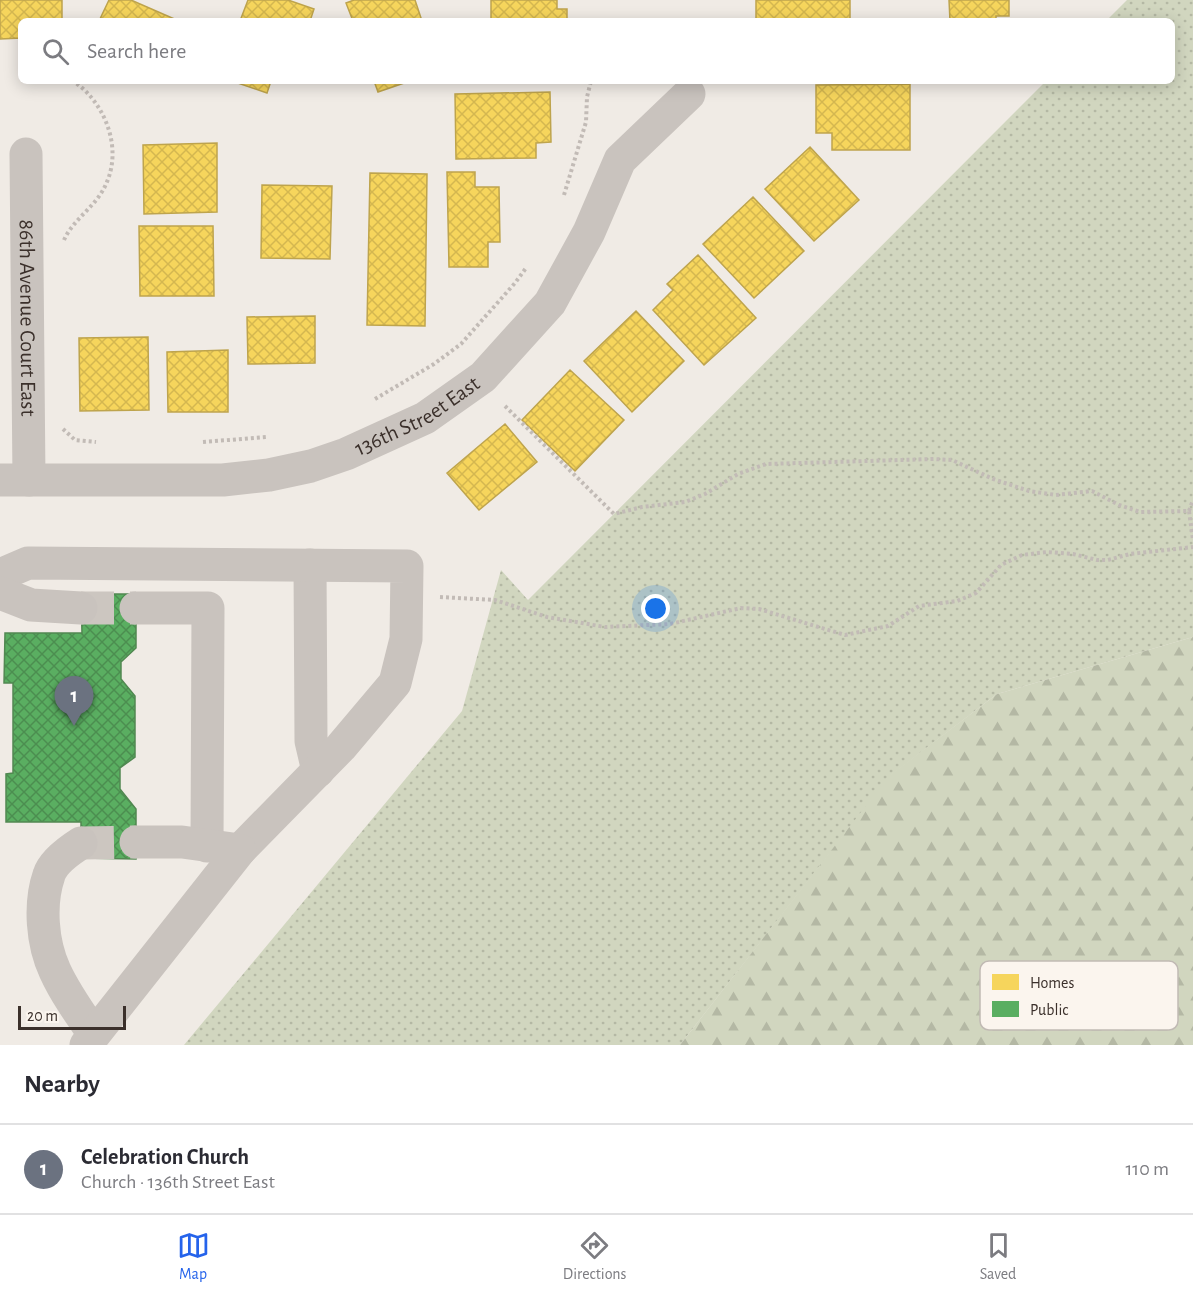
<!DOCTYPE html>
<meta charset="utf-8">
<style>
:root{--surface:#fff;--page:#f7f7f7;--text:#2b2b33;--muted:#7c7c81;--line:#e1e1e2;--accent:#2563eb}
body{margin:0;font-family:"Alegreya Sans",sans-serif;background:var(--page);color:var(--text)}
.scale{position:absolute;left:18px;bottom:15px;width:108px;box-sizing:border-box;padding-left:6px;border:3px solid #3b302b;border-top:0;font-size:16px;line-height:21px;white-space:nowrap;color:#3b302b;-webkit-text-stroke:4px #fbf5ee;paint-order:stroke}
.you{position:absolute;left:656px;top:609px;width:21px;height:21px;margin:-15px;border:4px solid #fff;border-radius:50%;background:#1a73e8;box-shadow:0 0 0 9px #1a73e833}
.badge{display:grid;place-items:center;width:39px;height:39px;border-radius:50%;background:var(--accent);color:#fff;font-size:20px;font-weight:700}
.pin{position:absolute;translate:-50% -50px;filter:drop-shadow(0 2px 3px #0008)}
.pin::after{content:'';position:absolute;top:32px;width:21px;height:18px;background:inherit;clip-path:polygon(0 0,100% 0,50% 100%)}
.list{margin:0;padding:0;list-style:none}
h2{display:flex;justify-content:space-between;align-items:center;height:78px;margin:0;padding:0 24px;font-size:26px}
h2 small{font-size:20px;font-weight:400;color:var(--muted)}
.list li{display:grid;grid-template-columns:39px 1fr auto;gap:18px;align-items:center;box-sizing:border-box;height:90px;padding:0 24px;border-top:2px solid var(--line)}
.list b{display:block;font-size:22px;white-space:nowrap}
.list p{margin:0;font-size:20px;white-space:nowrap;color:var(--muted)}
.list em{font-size:20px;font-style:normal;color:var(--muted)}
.icon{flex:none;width:33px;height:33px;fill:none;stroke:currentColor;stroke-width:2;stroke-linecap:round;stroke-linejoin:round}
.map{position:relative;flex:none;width:1193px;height:1045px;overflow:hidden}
.search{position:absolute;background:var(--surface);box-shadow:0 3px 15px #0003;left:18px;right:18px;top:18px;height:66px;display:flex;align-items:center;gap:15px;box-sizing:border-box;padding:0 21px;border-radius:9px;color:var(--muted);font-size:22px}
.sheet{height:168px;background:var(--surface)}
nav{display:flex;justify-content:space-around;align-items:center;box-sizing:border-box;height:84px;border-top:2px solid var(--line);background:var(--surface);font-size:16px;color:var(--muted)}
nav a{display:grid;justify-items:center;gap:3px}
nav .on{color:var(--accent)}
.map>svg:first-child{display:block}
.grass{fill:url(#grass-dots)}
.forest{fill:url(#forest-firs)}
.homes{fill:url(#homes-cross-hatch);stroke:#bea44d;stroke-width:1.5}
.public{fill:url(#public-cross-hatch);stroke:#518851;stroke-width:1.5}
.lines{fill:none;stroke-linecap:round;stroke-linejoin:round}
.minor-tunnel{stroke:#ccc6c0;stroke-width:33;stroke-dasharray:33 16;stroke-linecap:butt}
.path{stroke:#c2bbb6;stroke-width:4;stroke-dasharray:3 3;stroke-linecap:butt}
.minor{stroke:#c9c3be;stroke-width:33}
.labels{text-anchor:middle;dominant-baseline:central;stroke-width:6;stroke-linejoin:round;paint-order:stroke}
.street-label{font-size:22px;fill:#3b302b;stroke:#fbf5ee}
.key{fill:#fbf5ee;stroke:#c1bab4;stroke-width:1.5}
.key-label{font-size:16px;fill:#3b302b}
</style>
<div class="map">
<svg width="1193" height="1045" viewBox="0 0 1193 1045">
<defs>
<pattern id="grass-dots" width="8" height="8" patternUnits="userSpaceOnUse" patternTransform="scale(1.5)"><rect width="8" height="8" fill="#d1d6bf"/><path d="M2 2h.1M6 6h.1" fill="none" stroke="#b4b8a4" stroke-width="1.8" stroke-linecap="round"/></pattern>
<pattern id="forest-firs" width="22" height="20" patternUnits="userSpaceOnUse" patternTransform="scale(1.5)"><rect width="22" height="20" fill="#d1d6bf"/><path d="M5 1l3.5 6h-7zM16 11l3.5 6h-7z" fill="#b4b8a4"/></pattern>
<pattern id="homes-cross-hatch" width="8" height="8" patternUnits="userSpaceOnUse" patternTransform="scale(1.5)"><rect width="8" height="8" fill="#f6d55c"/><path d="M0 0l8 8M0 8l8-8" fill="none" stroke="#d4b750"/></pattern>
<pattern id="public-cross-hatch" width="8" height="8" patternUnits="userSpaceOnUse" patternTransform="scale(1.5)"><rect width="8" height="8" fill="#5aae61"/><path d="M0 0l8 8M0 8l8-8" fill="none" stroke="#4c8e50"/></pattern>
</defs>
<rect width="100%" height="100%" fill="#f0ebe5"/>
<path class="grass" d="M1127 0H1193V637L997 694 890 776 680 1045H184L462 711 501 570 528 600 1046 81H1172V21H1106Z"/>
<path class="forest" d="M1193 637V1045H680L889 776 997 694Z"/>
<path class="homes" d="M0 0H62V21H21V38L0 39Z
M109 0H131L179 21H99Z
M248 0H288L314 9 310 21H240Z
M354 0H415L422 21H353L346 3Z
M491 0H557V9H567V21H491Z
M756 0H850V21H756Z
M949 0H1009V16H996V21H950Z
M232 81H271L267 93Z
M374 81H410L378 92Z
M910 84V150H832V133H816V85Z
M550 92 551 142 536 143V158L456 159 455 94Z
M217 143V212L144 214 143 145Z
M810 147 859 200 814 241 765 189Z
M447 172H475V187H499L500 242H488V267H449Z
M370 173 427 174 425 326 367 325Z
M262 185 332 186 330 259 261 258Z
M753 197 804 251 754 298 703 244Z
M139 226H213L214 296H140Z
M698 255 756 318 704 365 653 310 673 290 667 284Z
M636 311 684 361 632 412 584 361Z
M315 316V363L248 364 247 317Z
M148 337 149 410 80 411 79 338Z
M228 350V412H168L167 352Z
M570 370 624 420 575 471 522 420Z
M505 424 537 462 479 510 447 473Z"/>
<path class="public" d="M81 594H136V648L121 662V679L135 696V757L120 768V789L136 809V859L81 858V822H6V774L13 773V683H4L5 633H82Z"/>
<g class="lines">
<path class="minor-tunnel" d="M81 608H136
M81 843 136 842"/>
<path class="path" d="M564 195 586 122 587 97 591 81
M64 240C73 219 97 206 106 184 123 148 105 102 73 81
M375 399 434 364 461 344 515 283 526 268
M505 406 614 514 642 507 685 502 705 494 738 474 766 464 934 459 952 460 993 479 1029 491 1056 495 1092 491 1119 505 1140 512 1189 511 1193 540
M63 429 75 440 96 442
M203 442 267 437
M1189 511 1193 500
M440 597 495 600 547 617 605 627 670 624 741 608 759 609 845 635 888 626 919 606 957 601 976 593 1001 565 1022 555 1047 552 1073 554 1097 560H1108L1130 554 1193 547"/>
<g class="minor">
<path id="s1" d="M26 154 29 480"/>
<path id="s2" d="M0 480H223L269 475 311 466 346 454 425 418 483 377 550 303 589 232 620 160 689 94"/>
<path d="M310 565 311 741 318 771"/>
<path d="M0 575 28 563 407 566 406 639 395 683 341 747 240 850"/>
<path d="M0 593 31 605 81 608"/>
<path d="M136 608H208L207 846"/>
<path d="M81 843C70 850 53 862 49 875 39 904 42 943 55 971 65 993 80 1014 94 1034"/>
<path d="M86 1045 240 850 182 842H136"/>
</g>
</g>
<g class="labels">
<g class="street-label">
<text stroke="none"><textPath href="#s1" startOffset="164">86th Avenue Court East</textPath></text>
<text stroke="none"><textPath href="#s2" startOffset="430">136th Street East</textPath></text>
</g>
</g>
<rect x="980" y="961" width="198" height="69" rx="9" class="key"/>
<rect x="992" y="974" width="27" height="16" fill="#f6d55c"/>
<rect x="992" y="1001" width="27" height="16" fill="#5aae61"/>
<g class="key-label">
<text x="1030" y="988">Homes</text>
<text x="1030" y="1015">Public</text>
</g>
</svg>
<div class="scale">20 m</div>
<div class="you"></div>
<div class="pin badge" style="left:74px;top:726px;background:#6b7280">1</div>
<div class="search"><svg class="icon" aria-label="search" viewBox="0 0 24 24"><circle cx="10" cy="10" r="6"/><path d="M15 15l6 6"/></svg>Search here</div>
</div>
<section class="sheet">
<h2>Nearby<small></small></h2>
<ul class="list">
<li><span class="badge" style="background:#6b7280">1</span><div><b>Celebration Church</b><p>Church · 136th Street East</p></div><em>110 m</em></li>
</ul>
</section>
<nav>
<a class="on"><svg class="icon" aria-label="map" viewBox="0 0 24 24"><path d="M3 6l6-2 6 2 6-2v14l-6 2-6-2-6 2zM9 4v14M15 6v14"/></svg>Map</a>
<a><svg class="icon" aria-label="directions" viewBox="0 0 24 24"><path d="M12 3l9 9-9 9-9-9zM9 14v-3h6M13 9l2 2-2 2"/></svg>Directions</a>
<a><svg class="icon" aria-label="saved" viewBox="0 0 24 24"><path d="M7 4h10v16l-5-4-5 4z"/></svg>Saved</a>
</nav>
